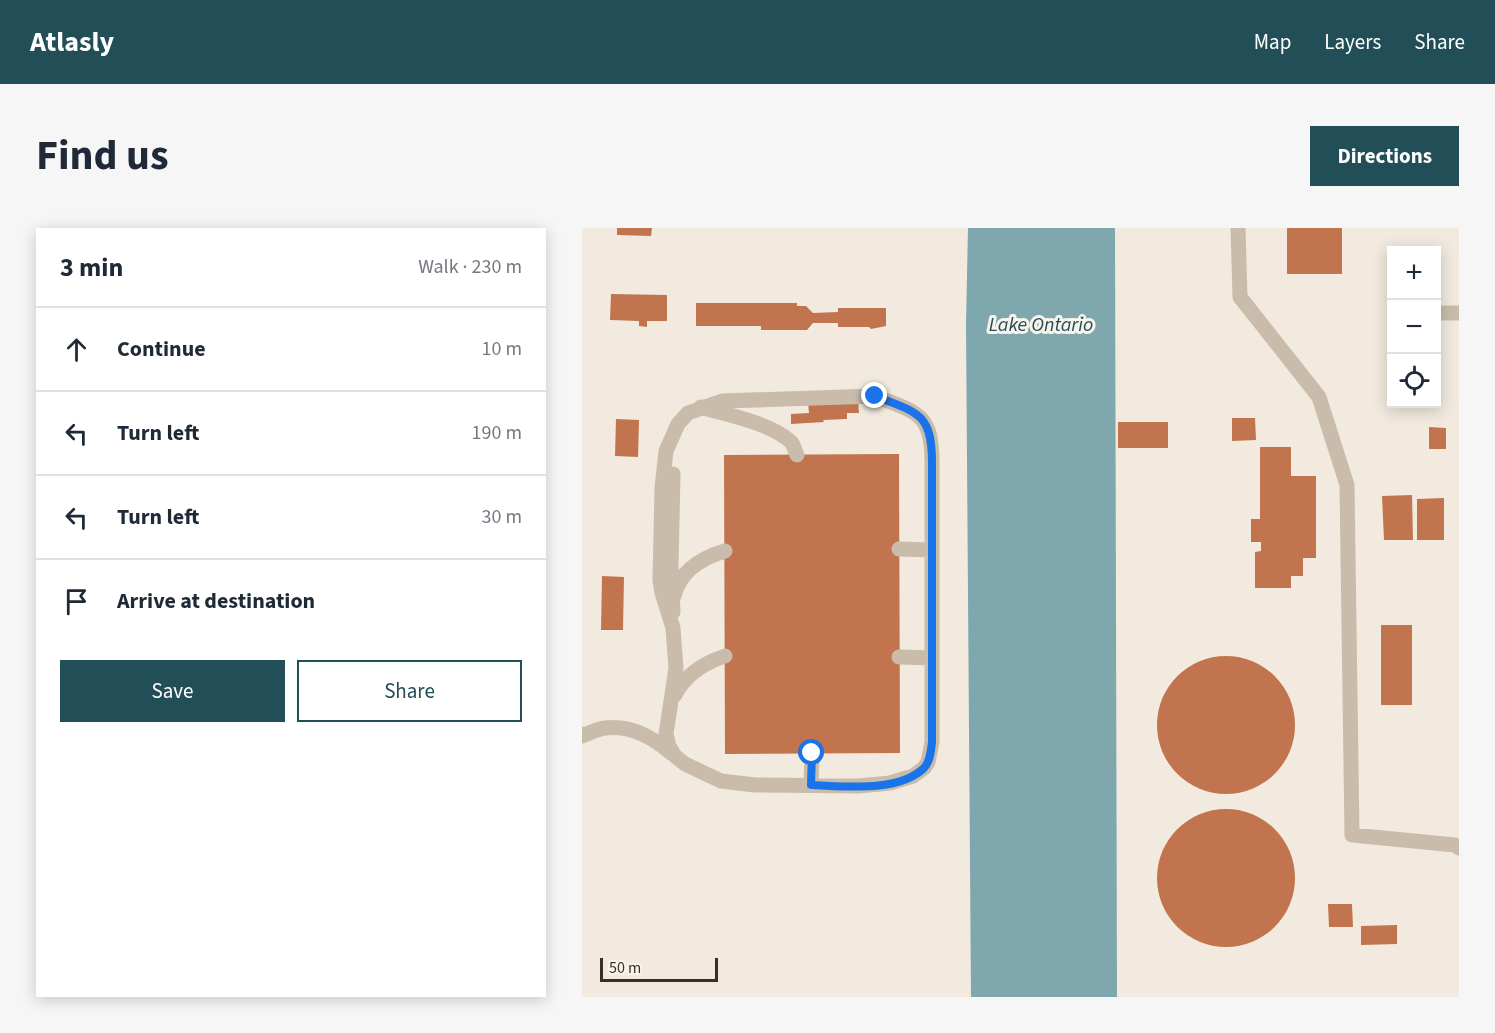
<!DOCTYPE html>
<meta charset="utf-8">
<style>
:root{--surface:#fff;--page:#f6f6f7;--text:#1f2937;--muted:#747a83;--line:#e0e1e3;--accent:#214e57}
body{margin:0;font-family:"Source Sans 3",sans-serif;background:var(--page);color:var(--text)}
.controls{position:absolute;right:18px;top:18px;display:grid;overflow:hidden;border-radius:0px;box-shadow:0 3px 15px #0003}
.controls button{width:54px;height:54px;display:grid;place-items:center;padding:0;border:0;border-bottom:2px solid var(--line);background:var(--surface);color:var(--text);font:30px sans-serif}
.scale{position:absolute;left:18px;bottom:15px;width:118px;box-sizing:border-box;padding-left:6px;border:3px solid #372f29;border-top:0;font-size:16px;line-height:21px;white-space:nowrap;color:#372f29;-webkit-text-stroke:4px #f9f4eb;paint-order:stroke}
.stop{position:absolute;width:18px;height:18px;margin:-14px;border:4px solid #1a73e8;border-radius:50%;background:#fff}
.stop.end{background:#1a73e8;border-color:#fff;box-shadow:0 2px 6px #0008}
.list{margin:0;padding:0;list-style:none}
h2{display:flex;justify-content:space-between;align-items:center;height:78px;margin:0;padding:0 24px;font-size:26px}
h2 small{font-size:20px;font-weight:400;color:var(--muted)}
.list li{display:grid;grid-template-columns:39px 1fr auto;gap:18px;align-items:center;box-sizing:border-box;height:84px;padding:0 24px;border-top:2px solid var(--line)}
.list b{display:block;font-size:22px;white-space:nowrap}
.list em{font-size:20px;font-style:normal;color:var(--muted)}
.actions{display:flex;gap:12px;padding:18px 24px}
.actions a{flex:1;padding:14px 0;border:2px solid var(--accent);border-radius:0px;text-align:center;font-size:21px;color:var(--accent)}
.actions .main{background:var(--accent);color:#fff}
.icon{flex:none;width:33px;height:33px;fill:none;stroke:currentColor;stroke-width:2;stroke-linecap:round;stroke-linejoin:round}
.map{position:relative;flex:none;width:877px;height:769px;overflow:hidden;border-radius:0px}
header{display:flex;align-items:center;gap:36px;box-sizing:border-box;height:84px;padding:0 30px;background:var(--accent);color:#fff}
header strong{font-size:28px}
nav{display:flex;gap:33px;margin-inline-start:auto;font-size:21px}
.intro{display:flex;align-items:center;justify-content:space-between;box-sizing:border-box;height:144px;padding:0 36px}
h1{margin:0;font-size:42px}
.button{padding:15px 27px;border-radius:0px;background:var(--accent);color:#fff;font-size:21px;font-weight:700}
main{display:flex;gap:36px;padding:0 36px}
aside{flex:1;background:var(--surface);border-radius:0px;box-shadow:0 3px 15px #0003}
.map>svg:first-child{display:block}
.water{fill:#7ea7ae}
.building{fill:#c1744d}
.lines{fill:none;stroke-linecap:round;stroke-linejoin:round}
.minor{stroke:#c9bcaa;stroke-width:15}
.route{stroke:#1a73e8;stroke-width:8}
.labels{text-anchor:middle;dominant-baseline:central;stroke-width:6;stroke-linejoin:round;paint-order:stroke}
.water-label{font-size:20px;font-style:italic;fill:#214e57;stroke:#f9f4eb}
</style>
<header>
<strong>Atlasly</strong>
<nav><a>Map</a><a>Layers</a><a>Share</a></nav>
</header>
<div class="intro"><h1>Find us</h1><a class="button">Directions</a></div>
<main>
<aside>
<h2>3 min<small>Walk · 230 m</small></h2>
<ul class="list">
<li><svg class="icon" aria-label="ahead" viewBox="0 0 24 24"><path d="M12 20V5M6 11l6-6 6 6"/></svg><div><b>Continue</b></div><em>10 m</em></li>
<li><svg class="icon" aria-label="left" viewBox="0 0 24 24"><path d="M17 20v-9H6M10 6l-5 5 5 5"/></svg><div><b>Turn left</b></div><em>190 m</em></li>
<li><svg class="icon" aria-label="left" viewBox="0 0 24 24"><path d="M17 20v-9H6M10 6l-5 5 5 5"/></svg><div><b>Turn left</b></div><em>30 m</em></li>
<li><svg class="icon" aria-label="arrive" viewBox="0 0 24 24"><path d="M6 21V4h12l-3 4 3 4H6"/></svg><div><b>Arrive at destination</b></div></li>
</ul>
<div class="actions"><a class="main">Save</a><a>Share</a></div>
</aside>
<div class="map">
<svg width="877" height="769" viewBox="0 0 877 769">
<rect width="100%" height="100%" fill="#f2eade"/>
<path class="water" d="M386 0H533L535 769H389L384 96Z"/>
<path class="building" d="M35 0H70L69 8 35 7Z
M705 0H760V46H705Z
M29 66 85 67V93H65V99L57 98V93L28 92Z
M114 75H215V78H224L231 85 256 84V80H304V98L289 101 287 99H256V95H231L225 102H179V98H114Z
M276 171 277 185H265V191L241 192 242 194 209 196V186L227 185 226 174Z
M650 190H673L674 212 650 213Z
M34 191 57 192 56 229 33 228Z
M536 194H586V220H536Z
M847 199 864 200V221H847Z
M678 219H709V248H734V330H721V348H709V360H673V324L679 323V314H669V291H678Z
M317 226 318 525 143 526 142 227Z
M830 267 831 312H802L800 268Z
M862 270V312H835V271Z
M20 348 42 349 41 402H19Z
M799 397H830V477H799Z
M575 497a69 69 0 1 1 138 0a69 69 0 1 1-138 0Z
M575 650a69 69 0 1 1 138 0a69 69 0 1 1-138 0Z
M746 676H770L771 699H747Z
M815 697V716L779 717V698Z"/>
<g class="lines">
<path class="minor" d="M656 0 658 69 737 169 765 257 770 607 873 617 877 620
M854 85H877
M293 168C336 185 350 185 350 235V514L346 534 342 540 331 548 308 555 277 558 173 557 139 553 103 536 93 528 87 518 84 506 94 440 91 400 80 365 78 352 80 259 84 223 96 196 106 185 140 173Z
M119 179C145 187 189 195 209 214 212 217 213 223 215 227
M91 246 89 339 91 384
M317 321 350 322
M92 368C98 343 119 330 143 323
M317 429 350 430
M93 467C103 447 122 435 143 428
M0 506V508C7 505 16 501 23 500 49 497 70 509 89 525
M229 557 230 526"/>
</g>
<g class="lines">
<path class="route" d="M230 525 229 557C262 558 316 565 342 540 348 534 349 523 350 514V235C350 185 336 185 293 168"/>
</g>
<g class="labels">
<g class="water-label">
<text x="459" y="97">Lake Ontario</text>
</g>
</g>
</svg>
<div class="controls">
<button>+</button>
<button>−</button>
<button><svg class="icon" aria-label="locate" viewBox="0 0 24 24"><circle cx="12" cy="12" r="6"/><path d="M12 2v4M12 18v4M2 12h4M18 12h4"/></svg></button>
</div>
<div class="scale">50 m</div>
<div class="stop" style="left:230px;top:525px"></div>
<div class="stop end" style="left:293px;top:168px"></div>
</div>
</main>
